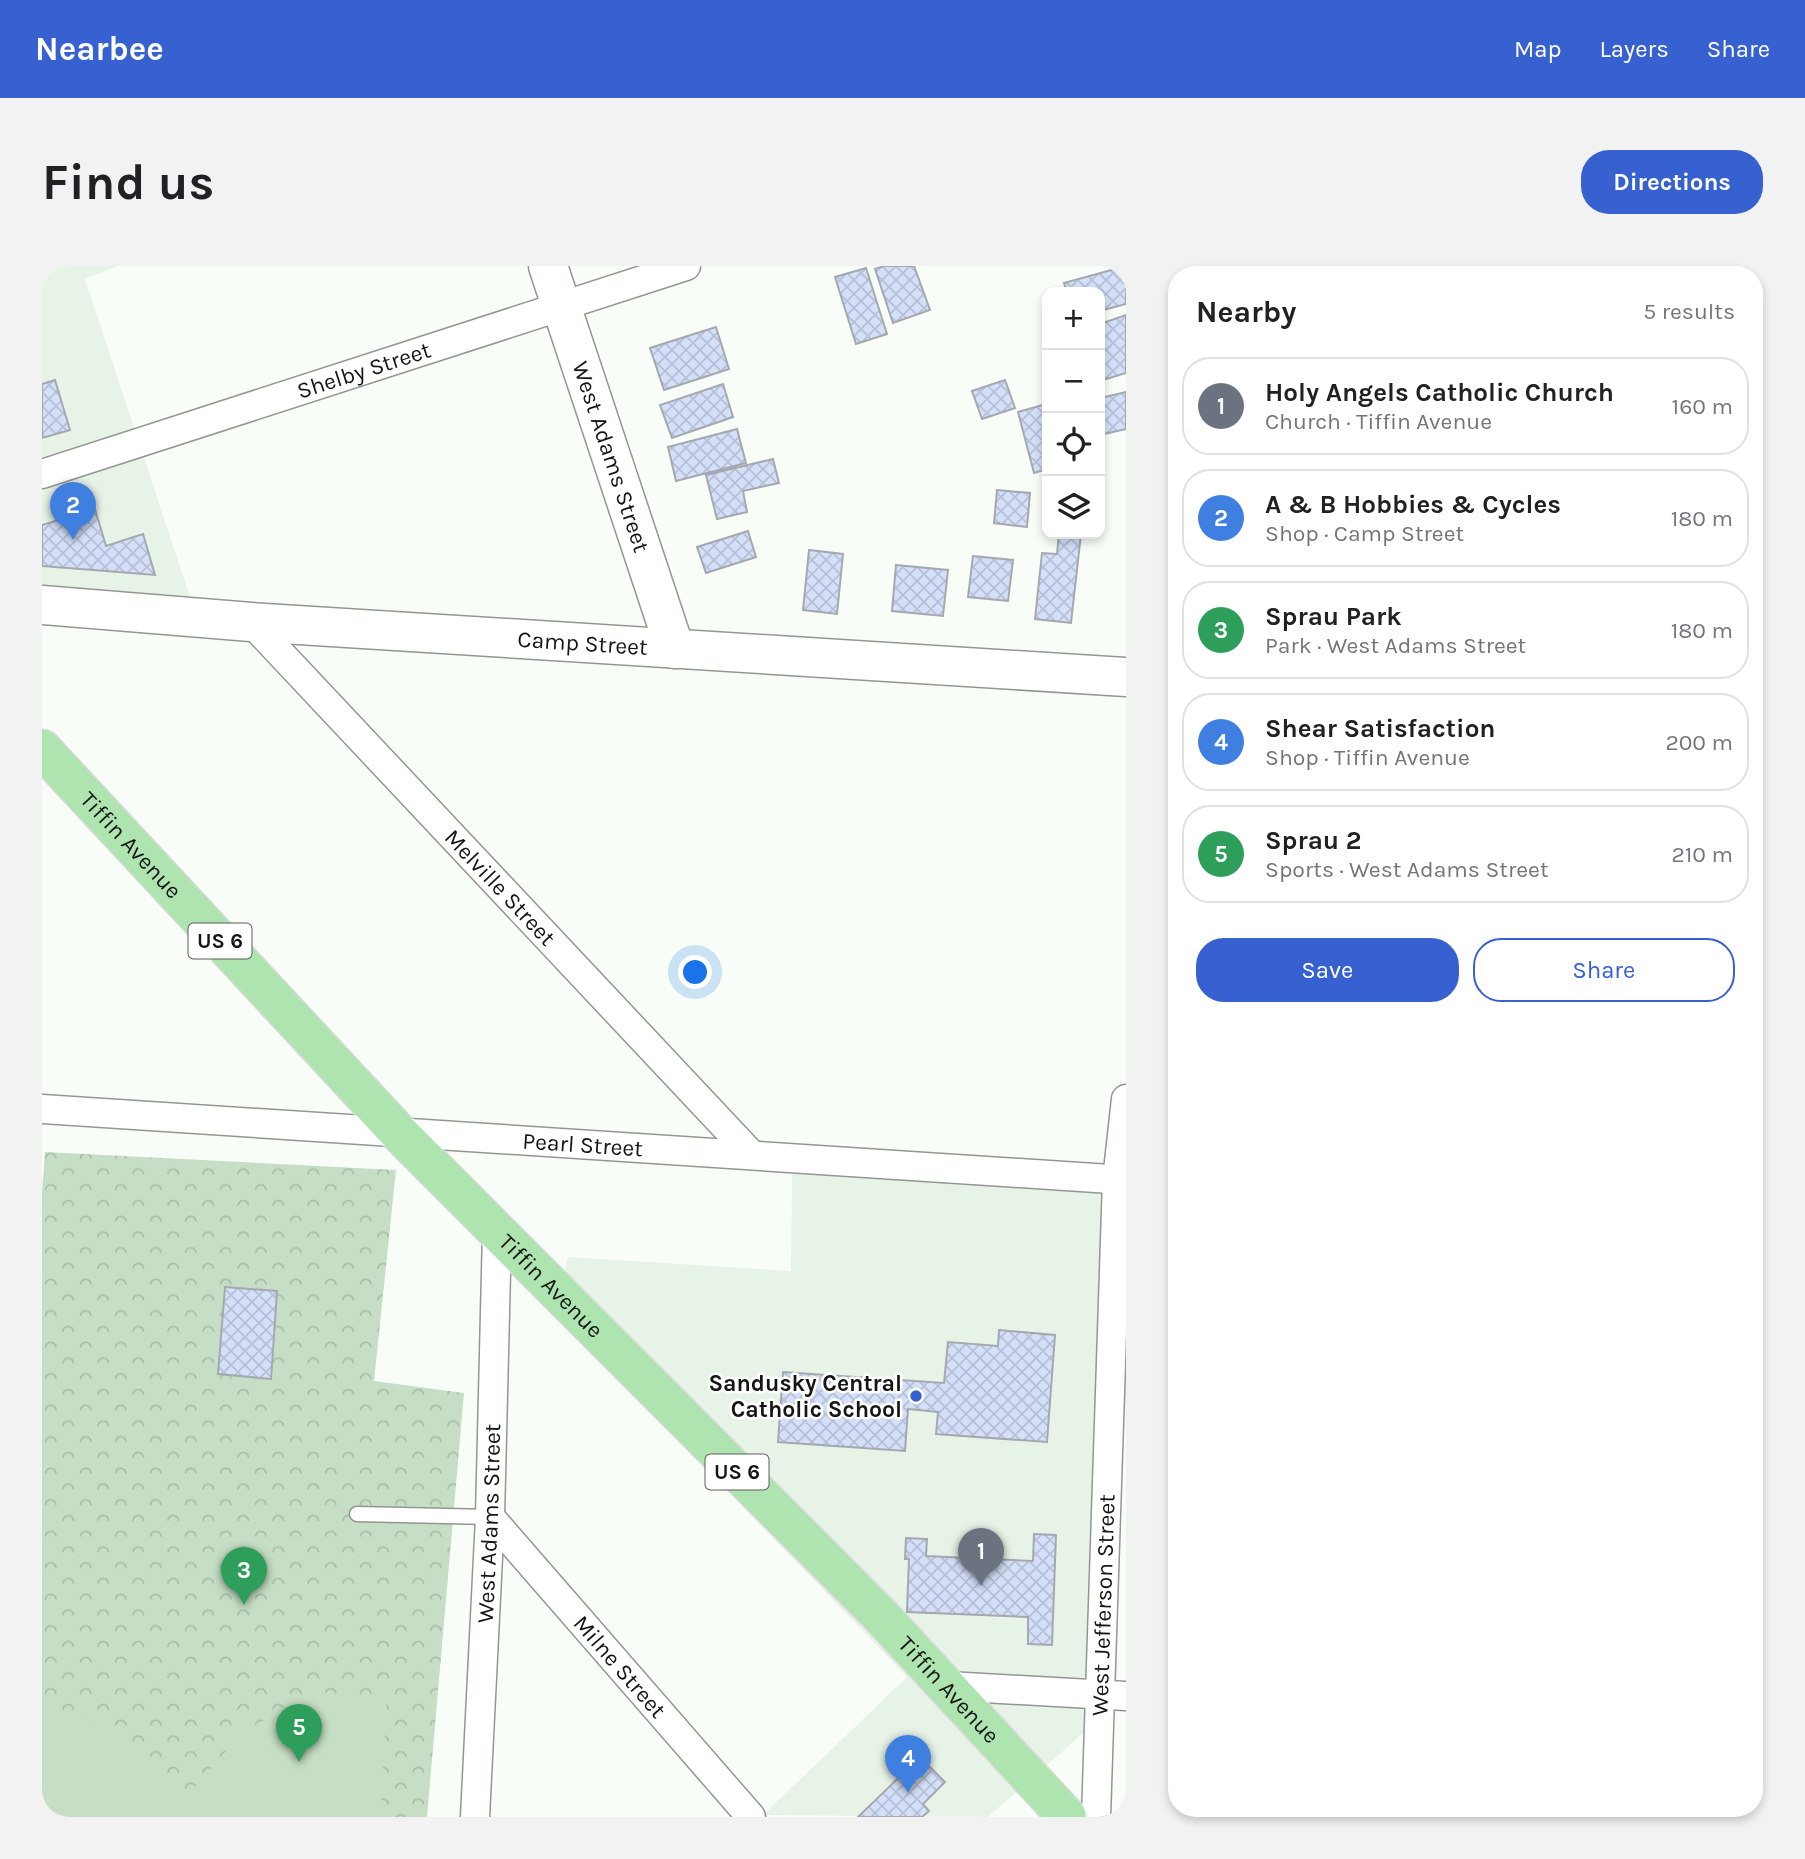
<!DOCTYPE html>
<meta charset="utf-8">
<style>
:root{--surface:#fff;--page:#f2f2f2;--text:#202124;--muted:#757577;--line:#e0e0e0;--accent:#3760d1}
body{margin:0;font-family:Karla,sans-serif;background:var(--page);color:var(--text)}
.controls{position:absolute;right:21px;top:21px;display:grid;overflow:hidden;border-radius:14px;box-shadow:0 4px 10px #0003}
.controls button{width:63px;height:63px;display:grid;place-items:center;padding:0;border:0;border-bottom:2px solid var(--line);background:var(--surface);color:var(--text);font:35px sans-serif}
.you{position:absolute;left:654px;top:707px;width:24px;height:24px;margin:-18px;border:5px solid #fff;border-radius:50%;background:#1a73e8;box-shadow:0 0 0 10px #1a73e833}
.badge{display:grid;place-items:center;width:46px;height:46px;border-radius:50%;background:var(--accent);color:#fff;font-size:23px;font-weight:700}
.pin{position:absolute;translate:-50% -58px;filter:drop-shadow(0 2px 4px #0008)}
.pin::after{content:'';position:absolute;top:37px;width:24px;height:21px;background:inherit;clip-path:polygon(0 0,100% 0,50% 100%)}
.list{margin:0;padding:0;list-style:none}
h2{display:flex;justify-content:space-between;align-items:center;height:91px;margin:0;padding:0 28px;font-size:30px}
h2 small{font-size:23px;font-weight:400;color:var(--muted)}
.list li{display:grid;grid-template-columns:46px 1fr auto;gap:21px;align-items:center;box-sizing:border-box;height:98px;margin:0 14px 14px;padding:0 14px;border:2px solid var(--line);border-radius:28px}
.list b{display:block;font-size:26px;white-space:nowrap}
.list p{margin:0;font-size:23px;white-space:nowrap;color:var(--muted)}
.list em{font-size:23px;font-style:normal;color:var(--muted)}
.actions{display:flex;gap:14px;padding:21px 28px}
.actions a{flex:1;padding:16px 0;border:2px solid var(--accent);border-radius:28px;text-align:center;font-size:24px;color:var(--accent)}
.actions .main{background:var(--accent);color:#fff}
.icon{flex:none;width:38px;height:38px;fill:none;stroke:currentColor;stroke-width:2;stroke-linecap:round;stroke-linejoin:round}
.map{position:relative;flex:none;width:1084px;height:1551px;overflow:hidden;border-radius:28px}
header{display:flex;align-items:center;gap:42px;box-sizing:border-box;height:98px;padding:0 35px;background:var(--accent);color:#fff}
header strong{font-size:33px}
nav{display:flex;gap:38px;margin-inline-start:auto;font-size:24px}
.intro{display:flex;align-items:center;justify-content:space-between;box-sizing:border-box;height:168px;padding:0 42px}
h1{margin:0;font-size:49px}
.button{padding:18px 32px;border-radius:28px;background:var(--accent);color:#fff;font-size:24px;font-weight:700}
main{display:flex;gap:42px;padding:0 42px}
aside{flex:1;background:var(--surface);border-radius:28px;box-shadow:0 4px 10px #0003}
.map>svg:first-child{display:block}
.built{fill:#e8f3e8}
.park{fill:url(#park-crowns)}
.pitch{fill:#c5dec5}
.building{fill:url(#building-cross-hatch);stroke:#a5a8ae;stroke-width:2}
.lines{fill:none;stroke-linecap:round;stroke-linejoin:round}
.lane-casing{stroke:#929792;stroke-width:17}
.street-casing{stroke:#929792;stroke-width:31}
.secondary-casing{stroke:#929792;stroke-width:41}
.primary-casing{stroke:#dadad9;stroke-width:41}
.lane{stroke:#fff;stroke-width:14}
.street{stroke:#fff;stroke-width:28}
.secondary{stroke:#fff;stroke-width:38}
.primary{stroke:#ade4af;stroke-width:38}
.poi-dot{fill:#3760d1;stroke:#fff;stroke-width:2.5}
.labels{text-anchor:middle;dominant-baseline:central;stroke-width:5;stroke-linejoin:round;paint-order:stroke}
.shield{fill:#fff;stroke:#5b5c5a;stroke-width:2}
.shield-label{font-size:21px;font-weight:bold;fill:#151614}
.street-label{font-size:23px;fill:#151614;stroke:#fff}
.poi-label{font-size:23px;font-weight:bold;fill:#151614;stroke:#fff;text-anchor:end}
</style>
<header>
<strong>Nearbee</strong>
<nav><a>Map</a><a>Layers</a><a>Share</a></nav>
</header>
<div class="intro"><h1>Find us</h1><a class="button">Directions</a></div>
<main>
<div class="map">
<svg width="1084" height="1551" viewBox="0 0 1084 1551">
<defs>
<pattern id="park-crowns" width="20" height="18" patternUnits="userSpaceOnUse" patternTransform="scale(1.75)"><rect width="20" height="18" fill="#c5dec5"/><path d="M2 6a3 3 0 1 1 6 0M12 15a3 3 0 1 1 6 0" fill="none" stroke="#a8bea8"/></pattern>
<pattern id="building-cross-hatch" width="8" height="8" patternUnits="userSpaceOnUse" patternTransform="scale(1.75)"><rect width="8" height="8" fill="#d4e0f9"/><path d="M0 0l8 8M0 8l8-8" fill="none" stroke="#b5bfd5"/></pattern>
</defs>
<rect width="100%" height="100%" fill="#f8fdf8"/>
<path class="built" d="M0 0H76L43 13 150 337 0 327Z
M750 902 1084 927V1134L1065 1446 946 1551 721 1549 865 1411 514 1046 526 991 749 1005Z"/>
<path class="park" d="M3 886 354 904 332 1115 422 1127 385 1551H0V926Z"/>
<path class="pitch" d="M267 1426 345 1430 338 1551H0V1439C58 1447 103 1494 145 1530L199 1468Z"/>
<path class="building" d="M842 0H872L888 44 851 57 833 3Z
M1084 0V38L1058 45V26H1025L1022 17Z
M824 2 845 68 814 78 793 11Z
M1084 49V107L1058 115V58Z
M674 61 687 103 622 124 608 82Z
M13 114 28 164 0 172V118Z
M963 114 973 142 940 153 930 125Z
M681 118 691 151 630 172 618 139Z
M1084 126V163L1058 169V132Z
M1004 138 1005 203 992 207 976 146Z
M695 163 704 197 634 215 626 181Z
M731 193 737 217 701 225 705 246 675 253 664 209Z
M955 224 988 227 985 261 952 257Z
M53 243 64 280 101 268 113 309 0 300V259Z
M706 265 714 291 664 307 655 281Z
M1017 268H1039L1029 357 993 353 1000 287 1015 288Z
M767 284 801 288 795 348 761 344Z
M931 290 971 294 966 335 926 331Z
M854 299 906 304 901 350 850 345Z
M183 1021 235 1025 229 1113 176 1108Z
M957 1064 1013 1069 1005 1176 894 1168 896 1146 866 1143 863 1185 736 1176 741 1106 902 1117 906 1076 956 1080Z
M992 1268 1014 1269 1010 1379 986 1378V1351L865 1346 867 1293H863L864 1272 885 1273 884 1290 991 1295Z
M878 1491 903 1516 881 1538 887 1545 880 1551H816Z"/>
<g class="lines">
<defs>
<path id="lane" d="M315 1248 448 1251"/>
<g id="street">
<path id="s1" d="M0 208 644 0"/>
<path id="s2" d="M209 356 708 887"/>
<path id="s3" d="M0 843 1084 914"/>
<path id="s4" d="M448 1251 709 1551"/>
<path d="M906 1420 1084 1430"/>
<path id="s5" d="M433 1551 448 1251 455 965"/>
<path id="s6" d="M1054 1551 1075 914 1084 833"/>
</g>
<g id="secondary">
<path id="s7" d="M506 0 633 383"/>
<path id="s8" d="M0 339 209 356 1084 411"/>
</g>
<g id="primary">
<path id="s9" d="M0 483 357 867 839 1350 1025 1551"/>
</g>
</defs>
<use href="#lane" class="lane-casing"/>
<use href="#street" class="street-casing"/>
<use href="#secondary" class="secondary-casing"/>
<use href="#primary" class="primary-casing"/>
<use href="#lane" class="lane"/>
<use href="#street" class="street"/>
<use href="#secondary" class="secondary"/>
<use href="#primary" class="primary"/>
</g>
<circle class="poi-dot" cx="874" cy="1130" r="7"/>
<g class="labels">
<g class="shield">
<rect x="146.5" y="657.5" width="63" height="35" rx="5"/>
<rect x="663.5" y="1188.5" width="63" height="35" rx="5"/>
</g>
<g class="shield-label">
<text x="178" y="675">US 6</text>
<text x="695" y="1206">US 6</text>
</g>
<g class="street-label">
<text stroke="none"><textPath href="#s1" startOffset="338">Shelby Street</textPath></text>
<text stroke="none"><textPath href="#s7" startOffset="201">West Adams Street</textPath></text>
<text stroke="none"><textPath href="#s8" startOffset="542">Camp Street</textPath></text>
<text stroke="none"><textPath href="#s9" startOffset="131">Tiffin Avenue</textPath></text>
<text stroke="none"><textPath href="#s2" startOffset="364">Melville Street</textPath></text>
<text stroke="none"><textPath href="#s3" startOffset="542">Pearl Street</textPath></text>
<text stroke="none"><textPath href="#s9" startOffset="740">Tiffin Avenue</textPath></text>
<text stroke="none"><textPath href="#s5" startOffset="294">West Adams Street</textPath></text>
<text stroke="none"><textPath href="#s6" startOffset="212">West Jefferson Street</textPath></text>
<text stroke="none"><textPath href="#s4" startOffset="198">Milne Street</textPath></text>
<text stroke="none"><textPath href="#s9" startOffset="1307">Tiffin Avenue</textPath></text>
</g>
<g class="poi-label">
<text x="860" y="1117">Sandusky Central<tspan x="860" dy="26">Catholic School</tspan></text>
</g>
</g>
</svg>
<div class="controls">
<button>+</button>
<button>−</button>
<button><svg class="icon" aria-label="locate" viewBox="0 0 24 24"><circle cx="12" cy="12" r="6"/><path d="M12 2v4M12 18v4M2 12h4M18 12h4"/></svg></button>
<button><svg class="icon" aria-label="layers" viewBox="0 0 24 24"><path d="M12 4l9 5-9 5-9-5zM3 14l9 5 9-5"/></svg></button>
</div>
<div class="you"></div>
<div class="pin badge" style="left:939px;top:1320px;background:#6b7280">1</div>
<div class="pin badge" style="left:31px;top:274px;background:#3f7fe0">2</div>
<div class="pin badge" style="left:202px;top:1339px;background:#2e9e5b">3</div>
<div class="pin badge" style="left:866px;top:1527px;background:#3f7fe0">4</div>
<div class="pin badge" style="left:257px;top:1496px;background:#2e9e5b">5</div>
</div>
<aside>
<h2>Nearby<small>5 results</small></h2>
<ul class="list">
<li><span class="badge" style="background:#6b7280">1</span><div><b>Holy Angels Catholic Church</b><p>Church · Tiffin Avenue</p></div><em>160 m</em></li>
<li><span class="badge" style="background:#3f7fe0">2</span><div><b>A &amp; B Hobbies &amp; Cycles</b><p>Shop · Camp Street</p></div><em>180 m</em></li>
<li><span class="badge" style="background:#2e9e5b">3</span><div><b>Sprau Park</b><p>Park · West Adams Street</p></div><em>180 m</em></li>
<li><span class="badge" style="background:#3f7fe0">4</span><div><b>Shear Satisfaction</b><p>Shop · Tiffin Avenue</p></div><em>200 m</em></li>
<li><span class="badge" style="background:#2e9e5b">5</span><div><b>Sprau 2</b><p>Sports · West Adams Street</p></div><em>210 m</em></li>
</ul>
<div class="actions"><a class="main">Save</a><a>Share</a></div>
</aside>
</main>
